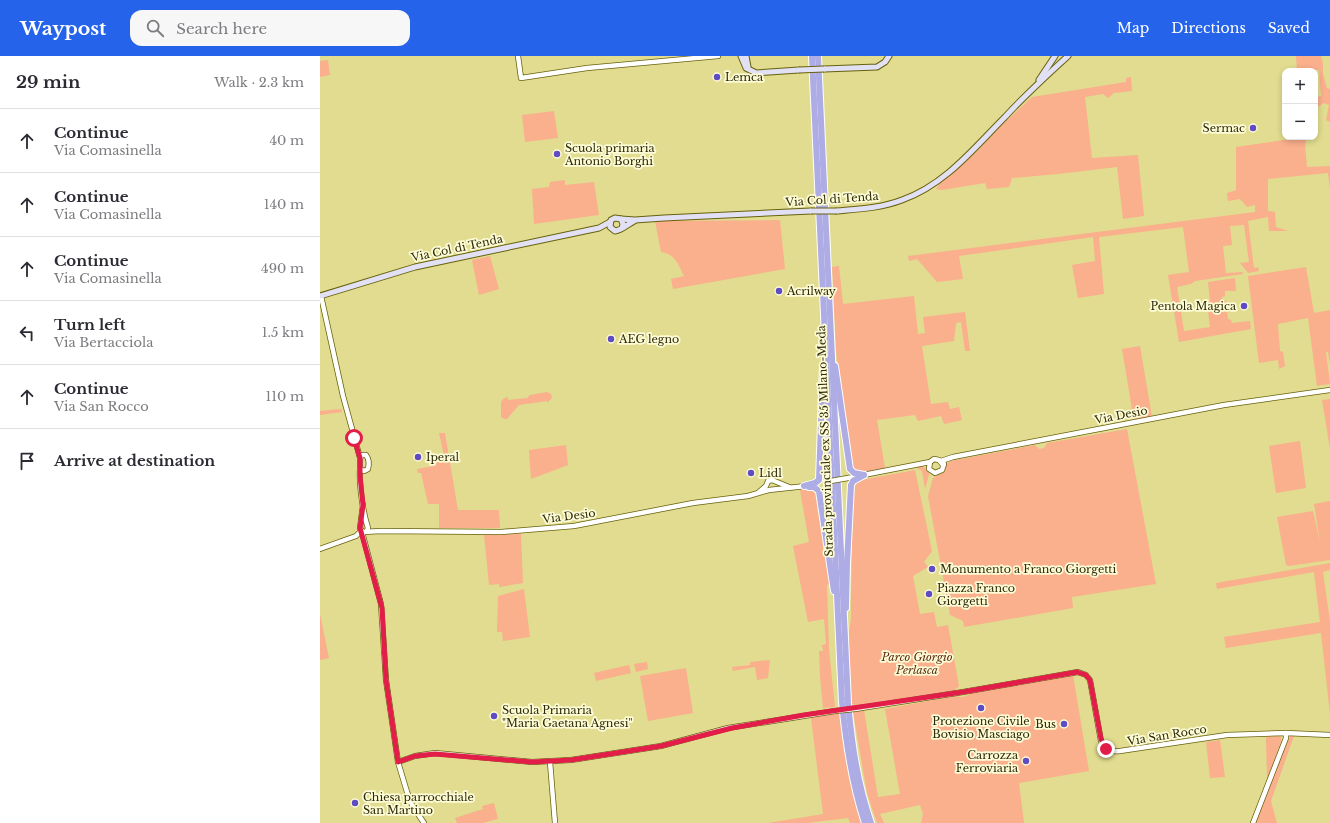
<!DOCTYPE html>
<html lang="en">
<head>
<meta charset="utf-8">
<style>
  body { margin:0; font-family:"Libre Baskerville",serif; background:#f7f7f7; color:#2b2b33 }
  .controls { position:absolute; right:12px; top:12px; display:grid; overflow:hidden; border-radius:8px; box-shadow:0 2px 6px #0003 }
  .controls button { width:36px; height:36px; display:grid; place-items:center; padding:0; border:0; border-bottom:1px solid #e1e1e2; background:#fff; color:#2b2b33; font:20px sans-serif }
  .stop { position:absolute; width:12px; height:12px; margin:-9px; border:3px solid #e11d48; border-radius:50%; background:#fff }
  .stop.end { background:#e11d48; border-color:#fff; box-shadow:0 1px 4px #0008 }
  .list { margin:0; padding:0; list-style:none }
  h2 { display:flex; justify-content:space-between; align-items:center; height:52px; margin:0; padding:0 16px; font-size:17px }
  h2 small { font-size:13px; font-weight:400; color:#7c7c81 }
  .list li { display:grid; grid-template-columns:26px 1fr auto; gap:12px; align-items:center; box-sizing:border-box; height:64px; padding:0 16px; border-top:1px solid #e1e1e2 }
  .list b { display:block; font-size:15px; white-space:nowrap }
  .list p { margin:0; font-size:13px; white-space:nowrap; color:#7c7c81 }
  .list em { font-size:13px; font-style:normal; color:#7c7c81 }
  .icon { flex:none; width:22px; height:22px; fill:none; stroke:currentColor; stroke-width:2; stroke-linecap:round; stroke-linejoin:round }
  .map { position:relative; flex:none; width:1010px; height:767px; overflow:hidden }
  header { display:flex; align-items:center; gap:24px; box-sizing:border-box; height:56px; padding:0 20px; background:#2563eb; color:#fff }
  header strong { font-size:19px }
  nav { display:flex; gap:22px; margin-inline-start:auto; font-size:14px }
  .search { width:280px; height:36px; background:#f7f7f7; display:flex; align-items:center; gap:10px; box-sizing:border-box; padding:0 14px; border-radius:12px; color:#7c7c81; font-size:15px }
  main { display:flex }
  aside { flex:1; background:#fff }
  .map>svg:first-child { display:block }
  .green { fill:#faaf8d }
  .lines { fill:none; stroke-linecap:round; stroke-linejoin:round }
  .tertiary-casing { stroke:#67610c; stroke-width:6 }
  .secondary-casing { stroke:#67610c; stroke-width:7 }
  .trunk-casing { stroke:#fff; stroke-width:8 }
  .tertiary { stroke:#fff; stroke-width:4.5 }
  .secondary { stroke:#e1e0f5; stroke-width:5 }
  .trunk { stroke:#aeace4; stroke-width:6 }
  .tertiary-bridge-casing { stroke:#67610c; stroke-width:6; stroke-linecap:butt }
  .secondary-bridge-casing { stroke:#67610c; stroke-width:7; stroke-linecap:butt }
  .tertiary-bridge { stroke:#fff; stroke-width:4.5 }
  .secondary-bridge { stroke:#e1e0f5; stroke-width:5 }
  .route { stroke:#e11d48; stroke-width:5 }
  .poi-dot { fill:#5f4cc4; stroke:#fefcd6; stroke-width:1.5 }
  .labels { text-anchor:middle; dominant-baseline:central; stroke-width:3.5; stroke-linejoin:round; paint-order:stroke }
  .poi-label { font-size:11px; fill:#2c2908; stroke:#fefcd6; text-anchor:start }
  .street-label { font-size:11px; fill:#2c2908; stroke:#fefcd6 }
  .park-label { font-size:11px; font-style:italic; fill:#592a12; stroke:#fefcd6 }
</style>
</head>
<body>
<header>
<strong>Waypost</strong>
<div class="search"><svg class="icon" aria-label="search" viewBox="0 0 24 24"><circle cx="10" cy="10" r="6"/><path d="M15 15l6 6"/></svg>Search here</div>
<nav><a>Map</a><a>Directions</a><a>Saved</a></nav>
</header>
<main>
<aside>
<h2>29 min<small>Walk · 2.3 km</small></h2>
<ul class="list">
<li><svg class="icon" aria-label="ahead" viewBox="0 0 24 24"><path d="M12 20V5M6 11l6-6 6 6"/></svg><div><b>Continue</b><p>Via Comasinella</p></div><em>40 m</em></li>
<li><svg class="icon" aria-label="ahead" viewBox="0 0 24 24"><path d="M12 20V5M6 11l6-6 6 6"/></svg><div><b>Continue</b><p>Via Comasinella</p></div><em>140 m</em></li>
<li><svg class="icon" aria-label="ahead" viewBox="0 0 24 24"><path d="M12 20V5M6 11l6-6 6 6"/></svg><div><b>Continue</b><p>Via Comasinella</p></div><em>490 m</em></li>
<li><svg class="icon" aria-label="left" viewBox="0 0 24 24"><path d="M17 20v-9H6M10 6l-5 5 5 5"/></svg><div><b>Turn left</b><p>Via Bertacciola</p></div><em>1.5 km</em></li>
<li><svg class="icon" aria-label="ahead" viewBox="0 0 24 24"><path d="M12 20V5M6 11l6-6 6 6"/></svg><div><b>Continue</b><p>Via San Rocco</p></div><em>110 m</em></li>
<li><svg class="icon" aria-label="arrive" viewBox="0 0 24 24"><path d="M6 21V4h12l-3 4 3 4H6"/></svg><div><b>Arrive at destination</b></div></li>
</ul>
</aside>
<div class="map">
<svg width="1010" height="767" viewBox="0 0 1010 767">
  <rect width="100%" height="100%" fill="#e1dc8f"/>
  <g class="green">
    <polygon points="976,0 1001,0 1003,7 1003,18 1007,32 1010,33 1010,66 1006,64 1009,49 1003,47 1000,50 995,51 995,41 1001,40 999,14 977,15"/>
    <polygon points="8,4 10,19 0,21 0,5"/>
    <polygon points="811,21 812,35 794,37 788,42 783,38 765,41 772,102 818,99 824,160 803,163 797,111 738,118 692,122 689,131 667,133 665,127 622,134 616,133 620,127 657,95 683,68 712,41 806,26 806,22"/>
    <polygon points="234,55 238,82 205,86 202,59"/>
    <polygon points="983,81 987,81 985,88 987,111 1010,110 1010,133 1008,117 948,123 948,155 955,156 956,171 968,175 949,175 948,161 928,165 934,212 938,211 939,215 928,217 920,207 929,206 924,169 910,170 912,189 903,190 906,217 922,216 923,218 875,225 871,228 857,231 864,275 890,271 887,246 890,245 888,226 915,222 916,235 905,235 905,240 902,241 903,244 906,244 908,263 911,264 912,267 930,265 931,273 859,286 848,219 869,216 863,171 779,181 784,238 758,242 752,209 775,205 773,181 639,200 643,223 617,226 597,203 589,205 588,200 935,156 935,149 927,151 920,143 908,145 907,137 916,134 916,91"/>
    <polygon points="245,124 245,129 274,126 279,159 214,168 212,133 229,131 230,126"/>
    <path d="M460,164l5,49 -112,20 -2,-10 13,-3c-6,-12 -9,-22 -23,-24l-6,-31z"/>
    <polygon points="170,200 179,233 159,239 152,204"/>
    <path d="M519,210l4,38 71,-8 4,38 7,-1 -2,-16 42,-5 5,39h-5l-4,-29 -5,1 -2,18 -32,5 9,58 17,-2 2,7 9,-2 3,13 -18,4 -3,-8 -23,5 -3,-6 -38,5 8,48c-9,2 -25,8 -32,0l-17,-117 -4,-84z"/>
    <polygon points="986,211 994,257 1010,254 1010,309 1008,296 1006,296 1010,328 997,330 988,262 958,268 960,295 963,296 965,310 959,313 958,304 939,307 928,220"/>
    <polygon points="820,290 832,361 814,365 802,293"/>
    <polygon points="227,336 231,338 232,342 227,347 227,345 199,349 187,363 184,363 181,361 181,346 183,343 188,341 188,344 207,342 210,339"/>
    <polygon points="1010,343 1010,393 1002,344"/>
    <polygon points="21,353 22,356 0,359 0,355"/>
    <polygon points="807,373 836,528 752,541 753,552 644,571 643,565 630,559 608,440 613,422 623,416 627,408 630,405 715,389 719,393 724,392 727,387"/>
    <polygon points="119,377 125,377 138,454 179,454 180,472 119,472 119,448 108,448 101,417 98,417 97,413 113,410 112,407 125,404"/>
    <polygon points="980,385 986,432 956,437 949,390"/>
    <polygon points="246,389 248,409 211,423 209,394"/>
    <polygon points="602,410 608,414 609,419 605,433 602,415 595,411"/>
    <polygon points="595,414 612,495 604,506 608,511 593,520 600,558 614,556 617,571 628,569 639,630 634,635 532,649 528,581 531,563 531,542 533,429 536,425"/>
    <polygon points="487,433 491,434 496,438 510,528 498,531 507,529 509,594 515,651 503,652 500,621 499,595 503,595 502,589 506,588 504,563 488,566 473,490 489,486 480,434"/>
    <polygon points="1010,445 1010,504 969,510 966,509 957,461 993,455 1000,486 994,448"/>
    <polygon points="201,478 203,527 179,531 179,528 169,529 164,479"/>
    <polygon points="1010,507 1010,514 1003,516 1010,565 1010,658 1001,577 906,592 904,581 1000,566 994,516 897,533 896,527"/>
    <polygon points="204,533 210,581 183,585 182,576 177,576 178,540"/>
    <polygon points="0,558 9,602 0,604"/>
    <polygon points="450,604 448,622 437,624 435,611 413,615 412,611 430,609 430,606"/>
    <polygon points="327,606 328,613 316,616 314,608"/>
    <polygon points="309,609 311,617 276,625 274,617"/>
    <polygon points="366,612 373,657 328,665 320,620"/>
    <path d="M753,619l16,96 -70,12 5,40h-103l2,-9 -3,-9 -40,9 4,9h-7l-10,-30 -14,-81 11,-2 14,87 22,-3 -15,-85 70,-13c7,2 11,1 16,-3z"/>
    <path d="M520,657c4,38 9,74 22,110h-12l-2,-5 -41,5h-39l55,-9 -12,-96z"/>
    <polygon points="960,680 961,682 961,686 947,724 946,681"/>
    <polygon points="970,680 974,680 951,745 957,767 935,767"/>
    <polygon points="900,684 905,721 890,722 886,686"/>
    <polygon points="174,747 178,763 163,767 137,767 135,762 163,753 162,750"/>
  </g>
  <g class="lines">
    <g class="tertiary-casing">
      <g id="tertiary">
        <polyline points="198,0 201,22 267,12 398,0"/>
        <polyline points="1,240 23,340 40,402"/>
        <path d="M42,399h4c3,4 3,10 2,14l-4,2 -4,-2v-11z"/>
        <polyline points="621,405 633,401 904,349 1010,334"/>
        <polyline points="610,406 609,413 615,417 622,414 624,408"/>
        <path d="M40,413c-1,16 3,44 8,59l-1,3"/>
        <polyline points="528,422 610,406 614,403 619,404 623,409"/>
        <polyline points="439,436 446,430 448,425 452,424 469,431"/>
        <polyline points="43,449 40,472 43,476 61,475 181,476 254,470 373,447 428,440 449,434 486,430"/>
        <polyline points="42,476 61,548 66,624 78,706 87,736 92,749 104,767"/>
        <polyline points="0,493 36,480 41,475"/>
        <path d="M535,653l108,-17 115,-20 8,3 4,5 11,61c4,10 10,11 19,10l107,-16 59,-2 44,2"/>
        <polyline points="78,706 95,700 115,697 212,706 251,704 341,690 408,672 515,655"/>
        <polyline points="230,706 235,767"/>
        <polyline points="933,767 966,682 966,677"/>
      </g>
    </g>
    <g class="secondary-casing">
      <g id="secondary">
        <polyline points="421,0 426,12 436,17 479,14"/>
        <polyline points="426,0 428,11"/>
        <polyline points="504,13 557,11 565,6 569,0"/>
        <polyline points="719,24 735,0"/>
        <path d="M517,155c22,-2 44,-3 65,-11 43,-15 72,-52 103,-83 20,-22 41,-41 63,-61"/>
        <polyline points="301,163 315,164 344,162 491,155"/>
        <path d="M302,172l1,-4 -2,-5 -6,-1 -4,2 -1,7 5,4c7,-1 13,-7 19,-10"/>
        <polyline points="0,240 95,211 279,172 290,166"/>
      </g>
    </g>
    <g class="trunk-casing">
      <g id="trunk">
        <path d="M492,0l30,646c4,42 10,82 23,121"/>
        <path d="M498,0l30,647c4,42 9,79 23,120"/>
        <polyline points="515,310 530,413 534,417 544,419"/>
        <polyline points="484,430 495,427 499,424 503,310"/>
        <polyline points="489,431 494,431 499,435 514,535"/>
        <polyline points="526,552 527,507 531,429 533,425 544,419"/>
      </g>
    </g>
    <use href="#tertiary" class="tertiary"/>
    <use href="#secondary" class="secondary"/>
    <use href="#trunk" class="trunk"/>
    <g class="tertiary-bridge-casing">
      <g id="tertiary-bridge">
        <polyline points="505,426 528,422"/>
        <polyline points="515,655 535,653"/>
      </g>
    </g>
    <g class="secondary-bridge-casing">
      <g id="secondary-bridge">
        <polyline points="479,14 504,13"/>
        <polyline points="491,155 517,155"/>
      </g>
    </g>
    <use href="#tertiary-bridge" class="tertiary-bridge"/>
    <use href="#secondary-bridge" class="secondary-bridge"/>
  </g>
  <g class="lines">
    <polyline class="route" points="34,382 40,402 40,420 43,449 40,472 62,552 66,624 78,706 95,700 115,698 212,706 251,704 341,690 412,672 484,659 643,636 757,616 766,619 770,624 781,683 786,693"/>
  </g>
  <g class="poi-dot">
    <circle cx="397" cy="21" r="4"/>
    <circle cx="933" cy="72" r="4"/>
    <circle cx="237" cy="98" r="4"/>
    <circle cx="459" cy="235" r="4"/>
    <circle cx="924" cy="250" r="4"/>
    <circle cx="291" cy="283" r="4"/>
    <circle cx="98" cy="401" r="4"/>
    <circle cx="431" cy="417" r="4"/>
    <circle cx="612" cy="513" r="4"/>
    <circle cx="609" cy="538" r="4"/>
    <circle cx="661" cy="652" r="4"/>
    <circle cx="174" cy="660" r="4"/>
    <circle cx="744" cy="668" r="4"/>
    <circle cx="706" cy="705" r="4"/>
    <circle cx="35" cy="747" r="4"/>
  </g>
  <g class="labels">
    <g class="poi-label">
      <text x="405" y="21">Lemca</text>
      <text x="925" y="72" text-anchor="end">Sermac</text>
      <text x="245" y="92">Scuola primaria<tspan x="245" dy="13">Antonio Borghi</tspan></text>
      <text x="467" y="235">Acrilway</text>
      <text x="916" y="250" text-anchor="end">Pentola Magica</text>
      <text x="299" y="283">AEG legno</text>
      <text x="106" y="401">Iperal</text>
      <text x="439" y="417">Lidl</text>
      <text x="620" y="513">Monumento a Franco Giorgetti</text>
      <text x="617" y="532">Piazza Franco<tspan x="617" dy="13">Giorgetti</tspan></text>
      <text x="182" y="654">Scuola Primaria<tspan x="182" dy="13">"Maria Gaetana Agnesi"</tspan></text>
      <text x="661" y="665" text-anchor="middle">Protezione Civile<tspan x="661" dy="13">Bovisio Masciago</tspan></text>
      <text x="736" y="668" text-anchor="end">Bus</text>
      <text x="698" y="699" text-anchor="end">Carrozza<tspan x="698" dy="13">Ferroviaria</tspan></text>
      <text x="43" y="741">Chiesa parrocchiale<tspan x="43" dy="13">San Martino</tspan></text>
    </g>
    <g class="street-label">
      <text transform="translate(512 143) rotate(-4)">Via Col di Tenda</text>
      <text transform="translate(137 192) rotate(-12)">Via Col di Tenda</text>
      <text transform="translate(801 359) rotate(-11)">Via Desio</text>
      <text transform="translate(505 385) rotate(-92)">Strada provinciale ex SS 35 Milano-Meda</text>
      <text transform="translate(249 460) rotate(-7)">Via Desio</text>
      <text transform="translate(847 679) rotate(-9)">Via San Rocco</text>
    </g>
    <g class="park-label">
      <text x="597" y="601">Parco Giorgio<tspan x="597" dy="13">Perlasca</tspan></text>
    </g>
  </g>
</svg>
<div class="controls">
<button>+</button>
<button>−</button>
</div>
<div class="stop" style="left:34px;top:382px"></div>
<div class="stop end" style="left:786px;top:693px"></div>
</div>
</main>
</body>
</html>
